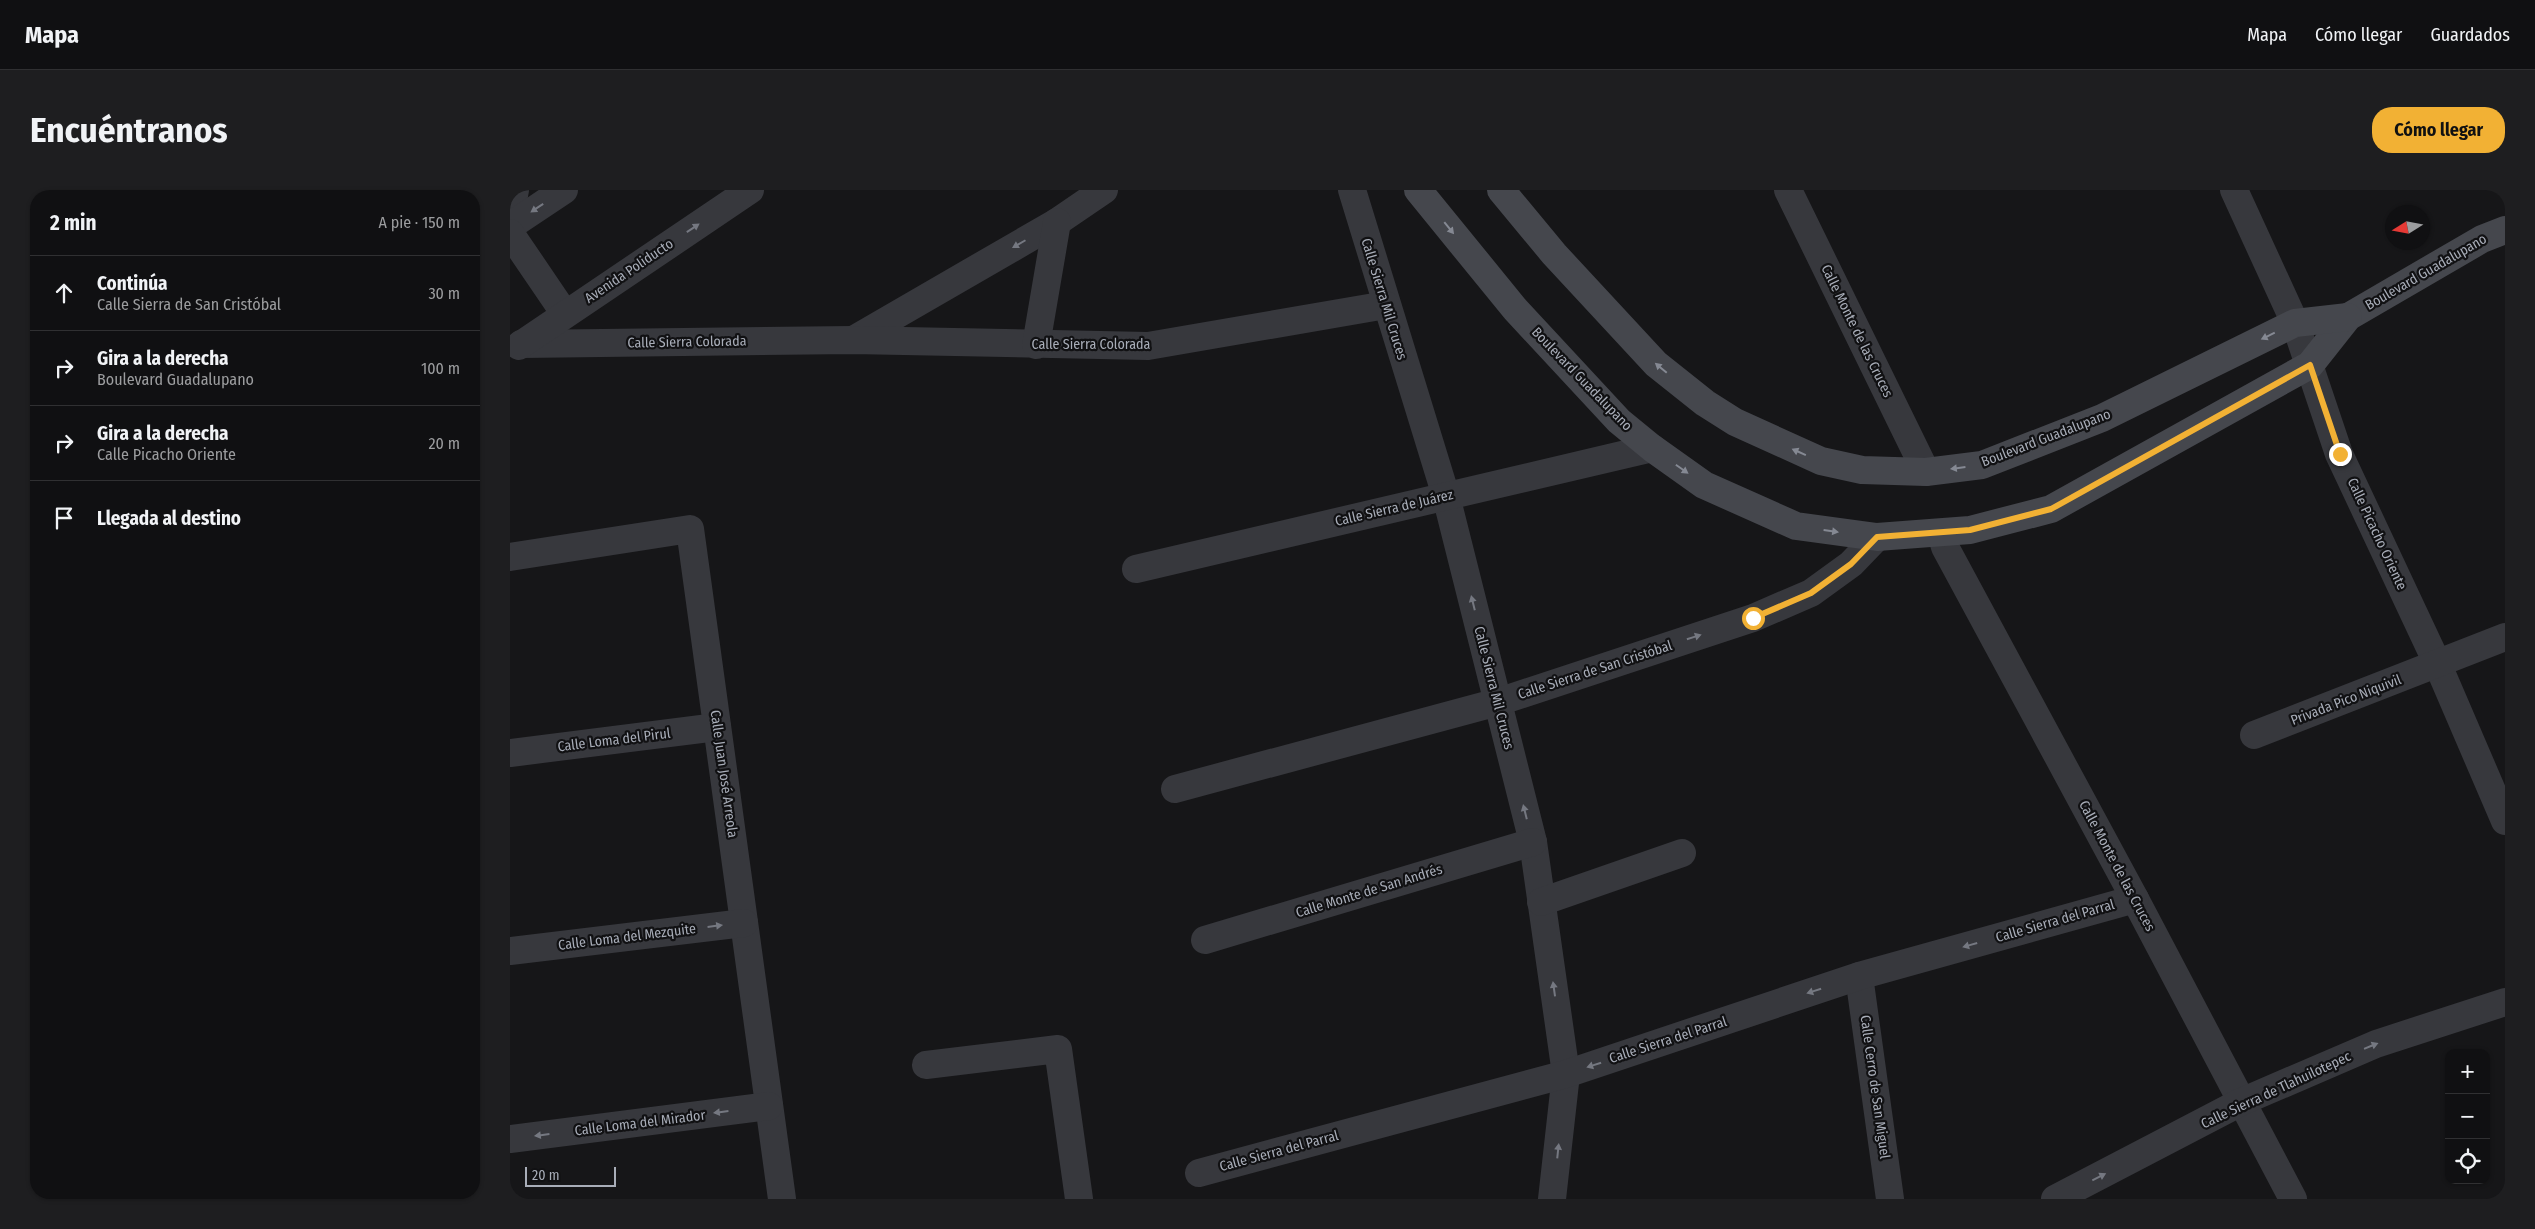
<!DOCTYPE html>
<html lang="es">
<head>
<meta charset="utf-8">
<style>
  body { margin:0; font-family:"Fira Sans Condensed",sans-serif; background:#1e1e20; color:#f1f3f6 }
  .controls { position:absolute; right:15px; bottom:15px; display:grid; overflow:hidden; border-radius:10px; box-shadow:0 1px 4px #0004 }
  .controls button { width:45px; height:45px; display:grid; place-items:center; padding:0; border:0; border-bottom:1px solid #303032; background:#101012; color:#f1f3f6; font:25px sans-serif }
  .compass { position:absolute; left:1875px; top:15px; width:45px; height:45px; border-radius:50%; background:#101012; box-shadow:0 1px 4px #0004; rotate:259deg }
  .scale { position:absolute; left:15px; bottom:12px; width:91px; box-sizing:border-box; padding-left:5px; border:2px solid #a8adb8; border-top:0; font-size:14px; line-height:18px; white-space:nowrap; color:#a8adb8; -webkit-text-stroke:4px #111113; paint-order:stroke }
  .stop { position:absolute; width:15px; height:15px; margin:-11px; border:4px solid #f2b134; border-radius:50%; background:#fff }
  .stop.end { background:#f2b134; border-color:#fff; box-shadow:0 1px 5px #0008 }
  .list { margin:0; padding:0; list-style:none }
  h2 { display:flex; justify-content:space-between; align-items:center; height:65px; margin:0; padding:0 20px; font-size:21px }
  h2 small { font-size:16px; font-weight:400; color:#9c9d9f }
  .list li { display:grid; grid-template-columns:32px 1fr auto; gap:15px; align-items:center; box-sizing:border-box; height:75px; padding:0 20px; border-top:1px solid #303032 }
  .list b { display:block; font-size:19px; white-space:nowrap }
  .list p { margin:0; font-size:16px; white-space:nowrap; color:#9c9d9f }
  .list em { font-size:16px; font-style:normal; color:#9c9d9f }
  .icon { flex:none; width:28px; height:28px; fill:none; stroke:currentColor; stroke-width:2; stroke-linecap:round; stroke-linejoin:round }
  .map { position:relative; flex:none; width:1995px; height:1009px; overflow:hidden; border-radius:20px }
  header { display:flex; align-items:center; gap:30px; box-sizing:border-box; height:70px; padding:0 25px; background:#101012; border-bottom:1px solid #303032 }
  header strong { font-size:24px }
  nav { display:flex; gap:28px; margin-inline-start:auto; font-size:18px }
  .intro { display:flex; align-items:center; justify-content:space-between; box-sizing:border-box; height:120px; padding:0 30px }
  h1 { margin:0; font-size:35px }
  .button { padding:12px 22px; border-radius:20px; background:#f2b134; color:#111; font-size:18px; font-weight:700 }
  main { display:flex; gap:30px; padding:0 30px }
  aside { flex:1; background:#101012; border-radius:20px; box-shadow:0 1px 4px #0004 }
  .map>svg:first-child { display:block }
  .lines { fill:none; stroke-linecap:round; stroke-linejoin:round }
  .minor { stroke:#37383d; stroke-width:28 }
  .secondary { stroke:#45474d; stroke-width:28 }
  .oneway { fill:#757881 }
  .oneway2 { fill:#858993 }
  .route { stroke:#f2b134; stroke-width:6 }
  .labels { text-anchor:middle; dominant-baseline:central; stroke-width:4.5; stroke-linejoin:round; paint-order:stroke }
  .street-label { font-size:14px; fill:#a8adb8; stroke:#111113 }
</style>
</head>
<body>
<header>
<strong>Mapa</strong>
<nav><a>Mapa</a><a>Cómo llegar</a><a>Guardados</a></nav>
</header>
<div class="intro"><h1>Encuéntranos</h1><a class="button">Cómo llegar</a></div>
<main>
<aside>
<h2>2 min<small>A pie · 150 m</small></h2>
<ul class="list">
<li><svg class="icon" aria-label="ahead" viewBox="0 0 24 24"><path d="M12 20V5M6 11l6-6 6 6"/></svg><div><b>Continúa</b><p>Calle Sierra de San Cristóbal</p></div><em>30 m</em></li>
<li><svg class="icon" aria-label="right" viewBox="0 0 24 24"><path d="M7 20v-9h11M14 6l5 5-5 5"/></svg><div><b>Gira a la derecha</b><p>Boulevard Guadalupano</p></div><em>100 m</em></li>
<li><svg class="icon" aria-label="right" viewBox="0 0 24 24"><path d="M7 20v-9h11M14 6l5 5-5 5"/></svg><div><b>Gira a la derecha</b><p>Calle Picacho Oriente</p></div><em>20 m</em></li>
<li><svg class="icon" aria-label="arrive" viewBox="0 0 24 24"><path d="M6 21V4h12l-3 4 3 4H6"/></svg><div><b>Llegada al destino</b></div></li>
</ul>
</aside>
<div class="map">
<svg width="1995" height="1009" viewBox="0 0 1995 1009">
  <rect width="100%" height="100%" fill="#161618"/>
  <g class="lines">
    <g class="minor">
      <polyline points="842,0 936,306 1023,652 1056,884 1042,1009"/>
      <polyline points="1278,0 1416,282"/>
      <polyline points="1724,0 1785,133 1829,264 1928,475 1995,631"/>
      <polyline points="0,25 5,0"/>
      <polyline points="0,36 54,0"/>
      <polyline points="0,43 55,124"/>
      <polyline points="343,150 547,32 594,0"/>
      <polyline points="11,154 343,150 638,156 876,115"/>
      <polyline points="526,155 547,32"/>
      <polyline points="9,156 240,0"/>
      <polyline points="1431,344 1435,357 1625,709 1783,1009"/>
      <polyline points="0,367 180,339 272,1009"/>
      <polyline points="626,379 1142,258"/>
      <polyline points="1744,545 1995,447"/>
      <polyline points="0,563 207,537"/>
      <polyline points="665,599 988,512 1243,428 1301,403 1341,374 1367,347"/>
      <polyline points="1031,712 1172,663"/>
      <polyline points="695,750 1023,652"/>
      <polyline points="0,761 234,733"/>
      <polyline points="1349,786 1380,1009"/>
      <polyline points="416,875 548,859 569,1009"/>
      <polyline points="0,949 259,916"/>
      <polyline points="689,983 1056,884 1349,786 1625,709"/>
      <polyline points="1545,1009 1731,912 1866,854 1995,812"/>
    </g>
    <g class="secondary">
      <polyline points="908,0 1005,119 1109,231 1142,258 1194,295 1286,336 1367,347 1460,340 1541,319 1800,175 1838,127 1972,49 1995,40"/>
      <polyline points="991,0 1044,64 1146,174 1195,213 1225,232 1311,271 1352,280 1416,282 1472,275 1592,228 1785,133 1838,127"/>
    </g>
  </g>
  <defs><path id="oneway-solid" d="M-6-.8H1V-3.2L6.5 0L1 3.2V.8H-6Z" transform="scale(1.25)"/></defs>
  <g class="oneway">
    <use href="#oneway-solid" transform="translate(27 18) rotate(146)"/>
    <use href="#oneway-solid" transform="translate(183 38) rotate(-34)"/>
    <use href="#oneway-solid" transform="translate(509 54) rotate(150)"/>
    <use href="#oneway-solid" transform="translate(963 413) rotate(-104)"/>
    <use href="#oneway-solid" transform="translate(1184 447) rotate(-18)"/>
    <use href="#oneway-solid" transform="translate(1015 622) rotate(-104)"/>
    <use href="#oneway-solid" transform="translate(205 736) rotate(-7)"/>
    <use href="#oneway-solid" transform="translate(1460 755) rotate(164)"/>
    <use href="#oneway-solid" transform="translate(1044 799) rotate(-98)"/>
    <use href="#oneway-solid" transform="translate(1304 801) rotate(162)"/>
    <use href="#oneway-solid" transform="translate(1861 856) rotate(-22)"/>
    <use href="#oneway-solid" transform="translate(1084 875) rotate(162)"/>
    <use href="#oneway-solid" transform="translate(211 922) rotate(173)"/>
    <use href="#oneway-solid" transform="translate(32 945) rotate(173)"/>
    <use href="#oneway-solid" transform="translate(1048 961) rotate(-84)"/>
    <use href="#oneway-solid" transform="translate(1589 987) rotate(-27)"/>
  </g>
  <g class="oneway2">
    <use href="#oneway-solid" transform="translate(939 38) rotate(51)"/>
    <use href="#oneway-solid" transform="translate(1758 146) rotate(154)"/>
    <use href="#oneway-solid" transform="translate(1151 178) rotate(-140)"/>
    <use href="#oneway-solid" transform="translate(1289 262) rotate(-156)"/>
    <use href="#oneway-solid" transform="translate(1448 278) rotate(173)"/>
    <use href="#oneway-solid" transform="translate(1172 279) rotate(35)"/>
    <use href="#oneway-solid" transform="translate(1321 341) rotate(8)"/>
  </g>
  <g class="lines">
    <polyline class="route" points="1243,428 1301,403 1341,374 1367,347 1460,340 1541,319 1800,175 1830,264"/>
  </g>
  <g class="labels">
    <g class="street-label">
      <text transform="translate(119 81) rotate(-34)">Avenida Poliducto</text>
      <text transform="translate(1916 82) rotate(-30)">Boulevard Guadalupano</text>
      <text transform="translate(874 109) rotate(73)">Calle Sierra Mil Cruces</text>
      <text transform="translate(1347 141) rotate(64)">Calle Monte de las Cruces</text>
      <text transform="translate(177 152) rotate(-1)">Calle Sierra Colorada</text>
      <text x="581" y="154">Calle Sierra Colorada</text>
      <text transform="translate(1072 189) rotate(46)">Boulevard Guadalupano</text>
      <text transform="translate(1536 248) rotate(-21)">Boulevard Guadalupano</text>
      <text transform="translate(884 318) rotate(-13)">Calle Sierra de Juárez</text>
      <text transform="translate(1867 344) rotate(65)">Calle Picacho Oriente</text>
      <text transform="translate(1085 480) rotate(-18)">Calle Sierra de San Cristóbal</text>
      <text transform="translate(984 498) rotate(76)">Calle Sierra Mil Cruces</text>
      <text transform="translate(1836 510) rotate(-21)">Privada Pico Niquivil</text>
      <text transform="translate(104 550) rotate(-7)">Calle Loma del Pirul</text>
      <text transform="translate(214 584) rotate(82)">Calle Juan José Arreola</text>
      <text transform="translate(1607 676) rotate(62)">Calle Monte de las Cruces</text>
      <text transform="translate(859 701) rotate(-17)">Calle Monte de San Andrés</text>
      <text transform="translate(1545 731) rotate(-16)">Calle Sierra del Parral</text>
      <text transform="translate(117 747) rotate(-7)">Calle Loma del Mezquite</text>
      <text transform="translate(1158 850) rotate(-18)">Calle Sierra del Parral</text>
      <text transform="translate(1365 897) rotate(82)">Calle Cerro de San Miguel</text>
      <text transform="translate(1766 900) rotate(-25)">Calle Sierra de Tlahuilotepec</text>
      <text transform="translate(130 933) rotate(-7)">Calle Loma del Mirador</text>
      <text transform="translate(769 961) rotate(-15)">Calle Sierra del Parral</text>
    </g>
  </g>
</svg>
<div class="controls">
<button>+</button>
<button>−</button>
<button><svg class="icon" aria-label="locate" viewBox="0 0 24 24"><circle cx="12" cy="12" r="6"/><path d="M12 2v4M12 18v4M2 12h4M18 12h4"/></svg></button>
</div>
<svg class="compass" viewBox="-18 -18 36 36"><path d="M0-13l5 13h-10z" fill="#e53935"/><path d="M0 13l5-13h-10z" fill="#9c9d9f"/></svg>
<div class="scale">20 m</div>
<div class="stop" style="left:1243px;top:428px"></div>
<div class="stop end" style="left:1830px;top:264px"></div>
</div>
</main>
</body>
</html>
